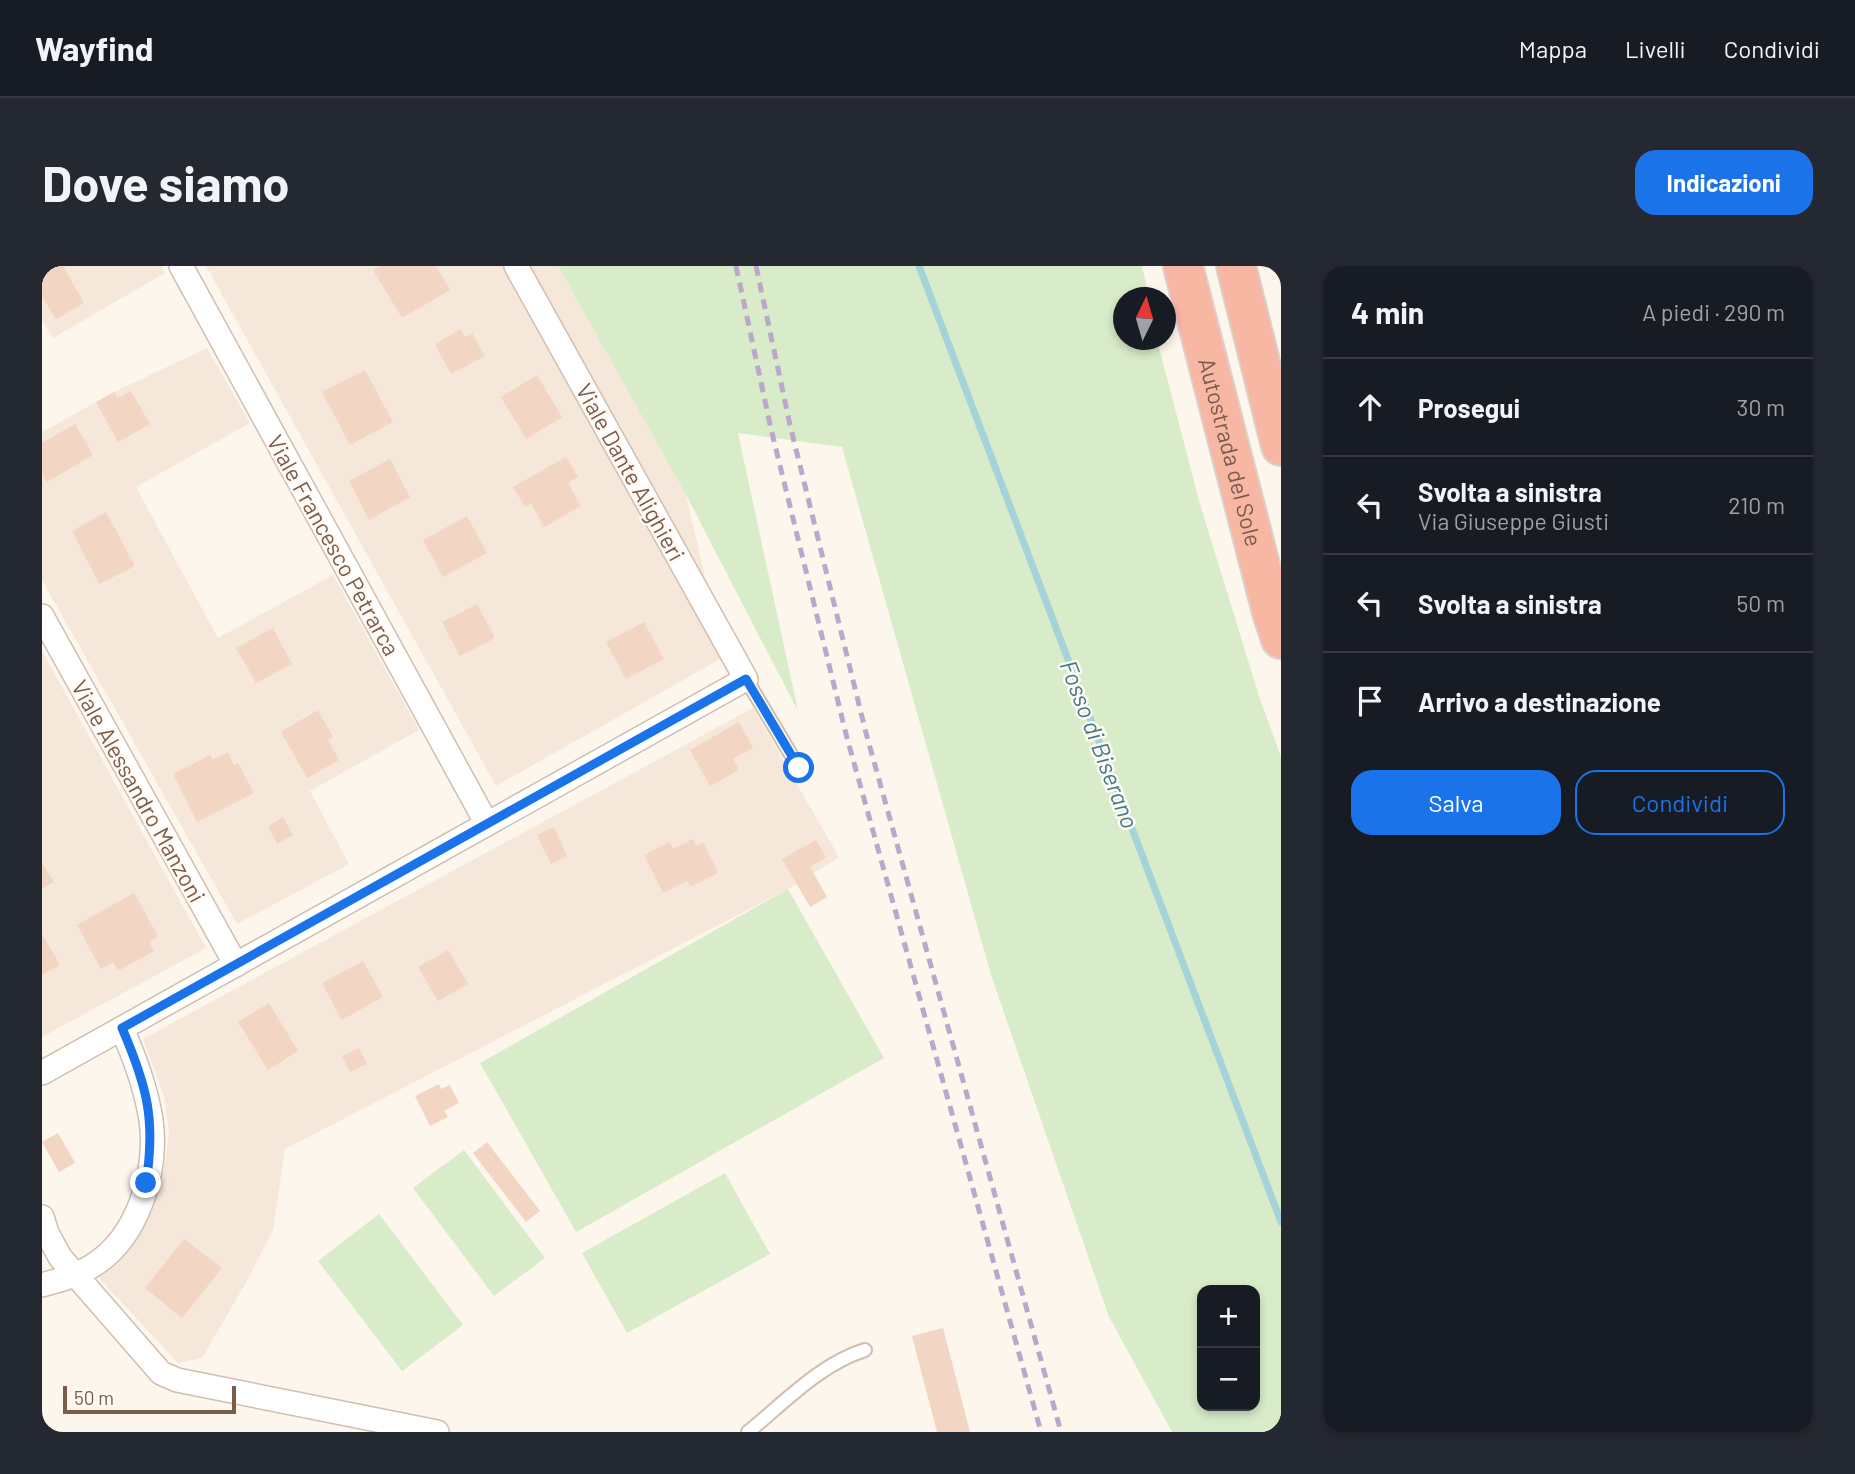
<!DOCTYPE html>
<html lang="it">
<head>
<meta charset="utf-8">
<style>
  body { margin:0; font-family:Barlow,sans-serif; background:#242831; color:#f1f3f6 }
  .controls { position:absolute; right:21px; bottom:21px; display:grid; overflow:hidden; border-radius:14px; box-shadow:0 4px 10px #0003 }
  .controls button { width:63px; height:63px; display:grid; place-items:center; padding:0; border:0; border-bottom:2px solid #363941; background:#171b24; color:#f1f3f6; font:35px sans-serif }
  .compass { position:absolute; left:1071px; top:21px; width:63px; height:63px; border-radius:50%; background:#171b24; box-shadow:0 4px 10px #0003; rotate:5deg }
  .scale { position:absolute; left:21px; bottom:18px; width:173px; box-sizing:border-box; padding-left:7px; border:4px solid #7a5c4d; border-top:0; font-size:19px; line-height:24px; white-space:nowrap; color:#7a5c4d; -webkit-text-stroke:5px #fffaf3; paint-order:stroke }
  .stop { position:absolute; width:21px; height:21px; margin:-16px; border:5px solid #1a73e8; border-radius:50%; background:#fff }
  .stop.end { background:#1a73e8; border-color:#fff; box-shadow:0 2px 7px #0008 }
  .list { margin:0; padding:0; list-style:none }
  h2 { display:flex; justify-content:space-between; align-items:center; height:91px; margin:0; padding:0 28px; font-size:30px }
  h2 small { font-size:23px; font-weight:400; color:#9ea1a6 }
  .list li { display:grid; grid-template-columns:46px 1fr auto; gap:21px; align-items:center; box-sizing:border-box; height:98px; padding:0 28px; border-top:2px solid #363941 }
  .list b { display:block; font-size:26px; white-space:nowrap }
  .list p { margin:0; font-size:23px; white-space:nowrap; color:#9ea1a6 }
  .list em { font-size:23px; font-style:normal; color:#9ea1a6 }
  .actions { display:flex; gap:14px; padding:21px 28px }
  .actions a { flex:1; padding:16px 0; border:2px solid #1a73e8; border-radius:21px; text-align:center; font-size:24px; color:#1a73e8 }
  .actions .main { background:#1a73e8; color:#fff }
  .icon { flex:none; width:38px; height:38px; fill:none; stroke:currentColor; stroke-width:2; stroke-linecap:round; stroke-linejoin:round }
  .map { position:relative; flex:none; width:1239px; height:1166px; overflow:hidden; border-radius:21px }
  header { display:flex; align-items:center; gap:42px; box-sizing:border-box; height:98px; padding:0 35px; background:#171b24; border-bottom:2px solid #363941 }
  header strong { font-size:33px }
  nav { display:flex; gap:38px; margin-inline-start:auto; font-size:24px }
  .intro { display:flex; align-items:center; justify-content:space-between; box-sizing:border-box; height:168px; padding:0 42px }
  h1 { margin:0; font-size:49px }
  .button { padding:18px 32px; border-radius:21px; background:#1a73e8; color:#fff; font-size:24px; font-weight:700 }
  main { display:flex; gap:42px; padding:0 42px }
  aside { flex:1; background:#171b24; border-radius:21px; box-shadow:0 4px 10px #0003 }
  .map>svg:first-child { display:block }
  .residential { fill:#f5e8da }
  .green { fill:#d8ecc9; fill-rule:evenodd }
  .lines { fill:none; stroke-linecap:round; stroke-linejoin:round }
  .stream { stroke:#a5d3da; stroke-width:7 }
  .building { fill:#f3d5c3 }
  .lane-casing { stroke:#d1beb0; stroke-width:16 }
  .street-casing { stroke:#d1beb0; stroke-width:26 }
  .highway-casing { stroke:#dad1cd; stroke-width:42 }
  .lane { stroke:#fff; stroke-width:12 }
  .street { stroke:#fff; stroke-width:23 }
  .highway { stroke:#f7b7a3; stroke-width:38 }
  .rail { stroke:#b9a8c9; stroke-width:5; stroke-dasharray:10 7; stroke-linecap:butt }
  .route { stroke:#1a73e8; stroke-width:9 }
  .labels { text-anchor:middle; dominant-baseline:central; stroke-width:5; stroke-linejoin:round; paint-order:stroke }
  .street-label { font-size:23px; fill:#7a5c4d; stroke:#fffaf3 }
  .water-label { font-size:24px; font-style:italic; fill:#437c86; stroke:#fffaf3 }
</style>
</head>
<body>
<header>
<strong>Wayfind</strong>
<nav><a>Mappa</a><a>Livelli</a><a>Condividi</a></nav>
</header>
<div class="intro"><h1>Dove siamo</h1><a class="button">Indicazioni</a></div>
<main>
<div class="map">
<svg width="1239" height="1166" viewBox="0 0 1239 1166">
  <rect width="100%" height="100%" fill="#fdf6ec"/>
  <g class="residential">
    <polygon points="0,0 119,0 123,7 11,72 0,54"/>
    <polygon points="164,0 516,0 644,229 682,391 454,520"/>
    <polygon points="165,82 208,157 94,221 176,372 291,309 377,464 268,525 307,598 195,658 0,314 0,166 72,126"/>
    <polygon points="0,385 164,682 0,771"/>
    <polygon points="711,442 797,591 746,623 243,883 231,964 205,1015 160,1092 136,1097 57,1012 79,993 94,972 116,925 123,897 127,866 122,830 101,773"/>
  </g>
  <g class="green">
    <path d="M516,0h584l7,31 -25,1v42h33l43,164 59,192 22,61v675h-109l-63,-115 -118,-342 -149,-528 -104,-14 60,278 -112,-216zM1213,1024v116h-53v-116z"/>
    <polygon points="746,623 842,792 534,966 438,797"/>
    <polygon points="422,884 503,992 452,1030 371,922"/>
    <polygon points="683,907 728,988 585,1067 540,987"/>
    <polygon points="337,948 421,1059 360,1105 276,995"/>
  </g>
  <g class="lines">
    <polyline class="stream" points="877,0 1239,956"/>
  </g>
  <g class="building">
    <polygon points="16,0 21,0 42,37 14,53 0,30 0,9"/>
    <polygon points="338,0 394,0 408,24 360,52 331,4"/>
    <polygon points="419,63 423,71 430,67 443,90 409,108 393,78"/>
    <polygon points="323,104 351,156 308,179 280,126"/>
    <polygon points="495,109 520,151 484,173 459,131"/>
    <polygon points="89,125 108,158 76,176 54,136 72,126 76,132"/>
    <polygon points="33,158 51,189 5,216 0,208 0,177"/>
    <polygon points="524,191 536,211 526,217 539,240 502,261 489,237 483,241 471,221"/>
    <polygon points="348,193 368,231 327,254 307,215"/>
    <polygon points="64,246 93,300 57,318 30,265"/>
    <polygon points="425,250 445,287 401,311 381,274"/>
    <polygon points="435,338 453,372 418,390 400,356"/>
    <polygon points="602,356 622,393 584,413 564,376"/>
    <polygon points="231,362 250,398 214,417 194,382"/>
    <polygon points="276,444 291,471 286,474 297,494 265,512 239,466"/>
    <polygon points="697,456 711,482 691,493 697,504 668,520 648,484"/>
    <polygon points="186,486 192,499 196,497 212,527 155,556 131,508 168,489 171,494"/>
    <polygon points="241,551 251,569 235,578 226,560"/>
    <polygon points="512,561 525,590 509,598 495,569"/>
    <polygon points="651,573 654,580 661,576 676,607 648,621 645,615 621,627 602,589 628,576 631,583"/>
    <polygon points="774,574 784,591 768,601 785,631 768,641 740,593"/>
    <polygon points="0,597 12,616 0,623"/>
    <polygon points="92,627 116,670 107,676 112,685 76,705 71,696 59,703 35,659"/>
    <polygon points="0,668 18,699 0,709"/>
    <polygon points="406,684 426,718 396,735 376,701"/>
    <polygon points="321,695 341,731 300,754 280,717"/>
    <polygon points="227,737 256,785 226,804 196,756"/>
    <polygon points="317,782 325,798 308,806 300,790"/>
    <polygon points="397,818 399,823 408,819 417,837 402,845 406,851 388,860 373,830"/>
    <polygon points="16,867 33,897 17,906 0,876"/>
    <polygon points="445,876 498,945 484,956 431,887"/>
    <polygon points="142,973 180,1002 140,1052 103,1022"/>
    <polygon points="901,1062 928,1166 895,1166 870,1070"/>
  </g>
  <g class="lines">
    <g class="lane-casing">
      <g id="lane">
        <polyline points="704,413 757,502"/>
        <path d="M706,1166c36,-29 72,-68 117,-82"/>
      </g>
    </g>
    <g class="street-casing">
      <g id="street">
        <polyline points="139,0 445,558"/>
        <polyline points="0,350 194,699"/>
        <polyline points="0,807 704,413 474,0"/>
        <polyline points="0,951 5,967 18,991 119,1107 135,1114 395,1166"/>
        <path d="M0,1019c17,-5 35,-9 50,-19 46,-28 66,-94 59,-146 -5,-32 -16,-62 -29,-91"/>
      </g>
    </g>
    <g class="highway-casing">
      <g id="highway">
        <path id="s1" d="M1141,0l89,346 9,27"/>
        <polyline points="1194,0 1239,180"/>
      </g>
    </g>
    <use href="#lane" class="lane"/>
    <use href="#street" class="street"/>
    <use href="#highway" class="highway"/>
    <g class="rail">
      <polyline points="694,0 729,163 805,472 999,1166"/>
      <polyline points="714,0 748,159 824,467 1019,1166"/>
    </g>
  </g>
  <g class="lines">
    <path class="route" d="M104,917c10,-63 1,-97 -24,-155l624,-349 53,89"/>
  </g>
  <g class="labels">
    <g class="street-label">
      <text stroke="none"><textPath href="#s1" startOffset="192">Autostrada del Sole</textPath></text>
      <text transform="translate(589 206) rotate(61)">Viale Dante Alighieri</text>
      <text transform="translate(292 279) rotate(61)">Viale Francesco Petrarca</text>
      <text transform="translate(97 525) rotate(61)">Viale Alessandro Manzoni</text>
    </g>
    <g class="water-label">
      <text transform="translate(1058 478) rotate(69)">Fosso di Biserano</text>
    </g>
  </g>
</svg>
<div class="controls">
<button>+</button>
<button>−</button>
</div>
<svg class="compass" viewBox="-18 -18 36 36"><path d="M0-13l5 13h-10z" fill="#e53935"/><path d="M0 13l5-13h-10z" fill="#9ea1a6"/></svg>
<div class="scale">50 m</div>
<div class="stop" style="left:757px;top:502px"></div>
<div class="stop end" style="left:104px;top:917px"></div>
</div>
<aside>
<h2>4 min<small>A piedi · 290 m</small></h2>
<ul class="list">
<li><svg class="icon" aria-label="ahead" viewBox="0 0 24 24"><path d="M12 20V5M6 11l6-6 6 6"/></svg><div><b>Prosegui</b></div><em>30 m</em></li>
<li><svg class="icon" aria-label="left" viewBox="0 0 24 24"><path d="M17 20v-9H6M10 6l-5 5 5 5"/></svg><div><b>Svolta a sinistra</b><p>Via Giuseppe Giusti</p></div><em>210 m</em></li>
<li><svg class="icon" aria-label="left" viewBox="0 0 24 24"><path d="M17 20v-9H6M10 6l-5 5 5 5"/></svg><div><b>Svolta a sinistra</b></div><em>50 m</em></li>
<li><svg class="icon" aria-label="arrive" viewBox="0 0 24 24"><path d="M6 21V4h12l-3 4 3 4H6"/></svg><div><b>Arrivo a destinazione</b></div></li>
</ul>
<div class="actions"><a class="main">Salva</a><a>Condividi</a></div>
</aside>
</main>
</body>
</html>
